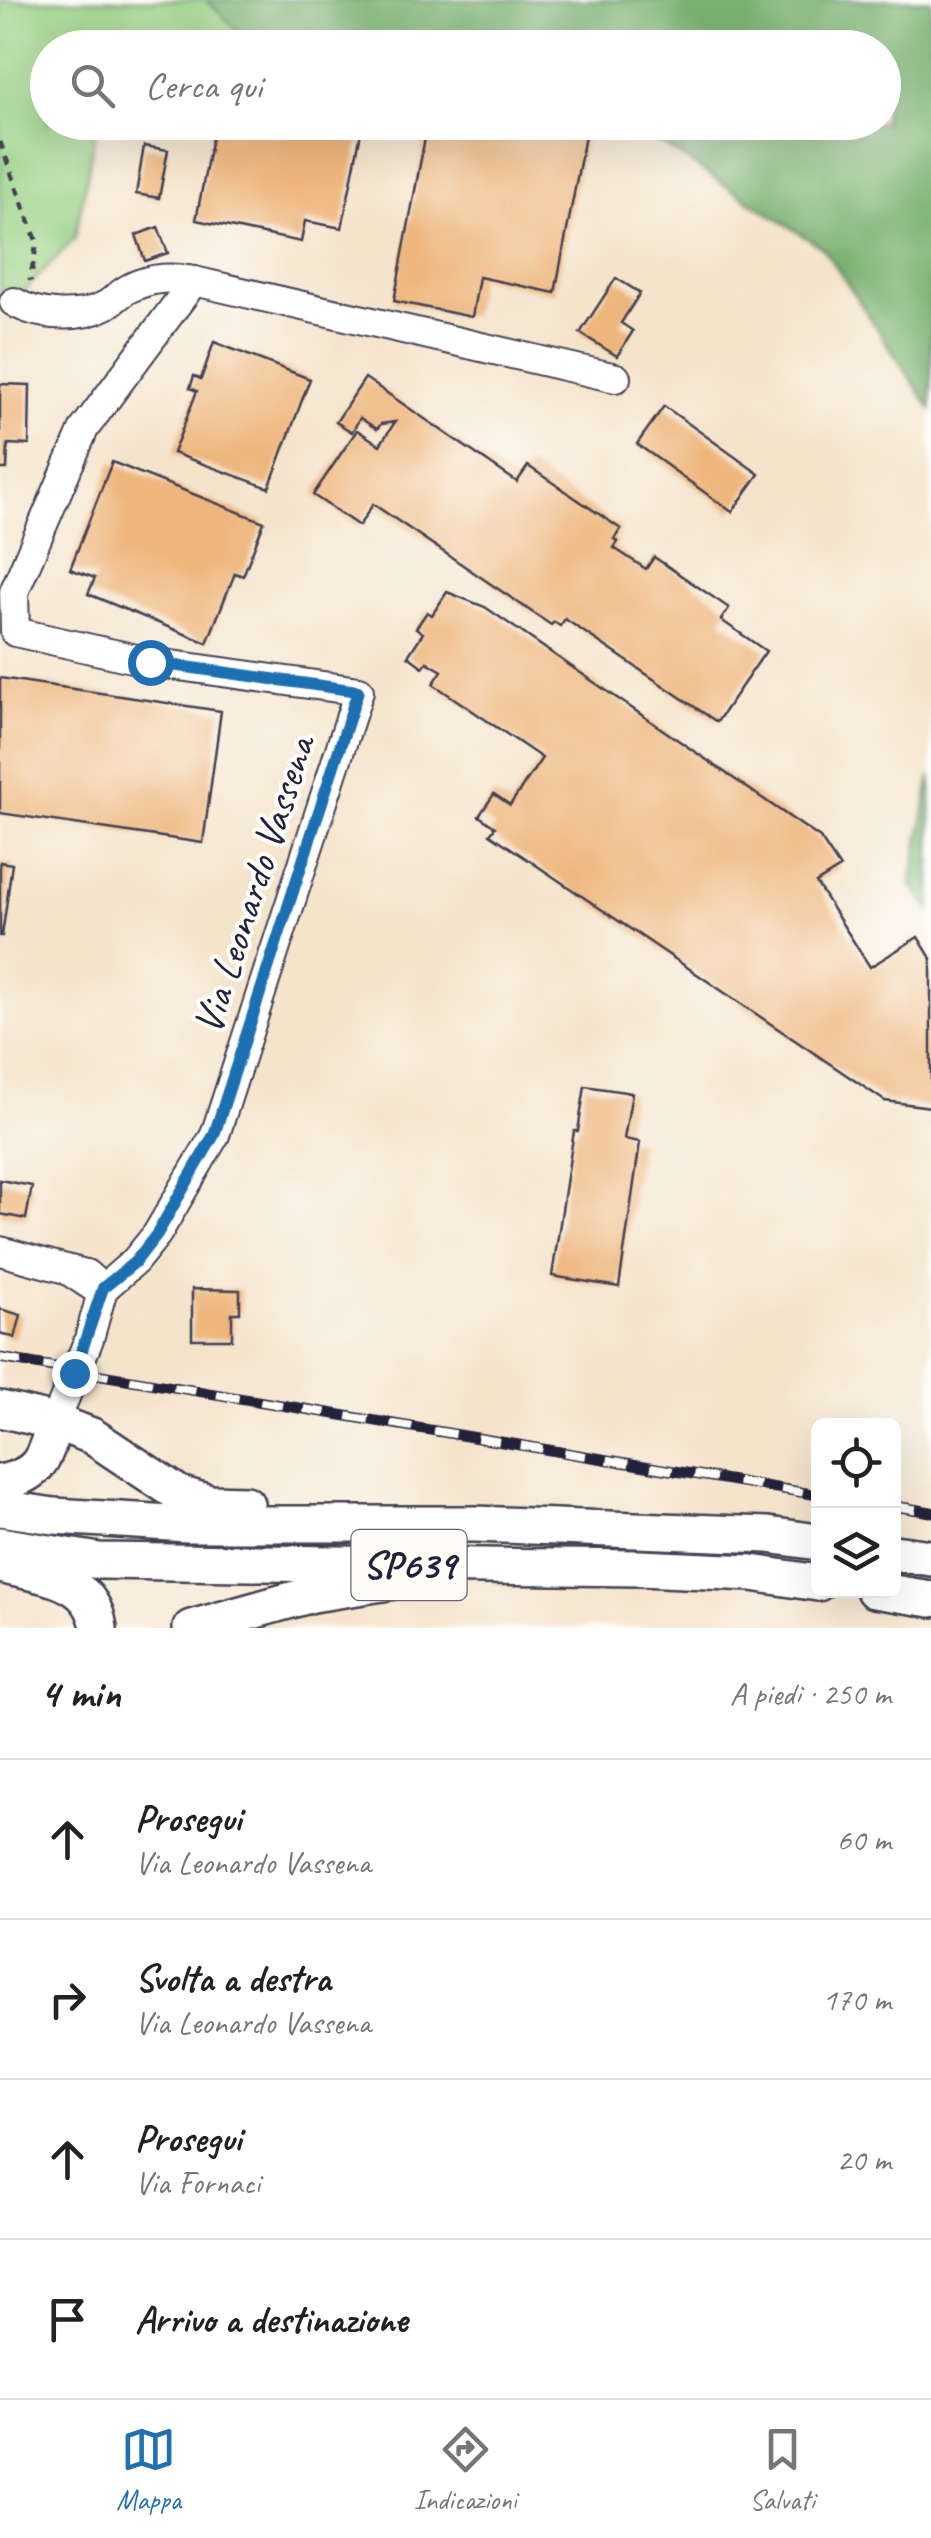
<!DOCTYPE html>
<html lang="it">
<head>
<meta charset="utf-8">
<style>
  body { margin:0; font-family:Caveat,sans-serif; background:#f6f6f6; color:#222 }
  .controls { position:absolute; right:30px; bottom:30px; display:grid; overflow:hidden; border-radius:15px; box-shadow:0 10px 40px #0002 }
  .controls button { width:90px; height:90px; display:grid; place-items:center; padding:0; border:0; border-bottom:2px solid #e0e0e0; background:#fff; color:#222; font:50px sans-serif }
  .stop { position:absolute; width:30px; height:30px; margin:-22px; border:8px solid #1f6fb2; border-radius:50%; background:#fff }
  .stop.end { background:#1f6fb2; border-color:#fff; box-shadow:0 2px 10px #0008 }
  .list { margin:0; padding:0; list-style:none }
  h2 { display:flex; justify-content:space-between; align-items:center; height:130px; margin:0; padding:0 40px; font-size:42px }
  h2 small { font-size:32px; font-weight:400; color:#767676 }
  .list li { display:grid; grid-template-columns:65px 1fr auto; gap:30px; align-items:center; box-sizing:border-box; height:160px; padding:0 40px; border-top:2px solid #e0e0e0 }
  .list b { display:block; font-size:38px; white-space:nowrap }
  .list p { margin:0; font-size:32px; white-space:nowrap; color:#767676 }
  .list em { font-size:32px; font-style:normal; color:#767676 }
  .icon { flex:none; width:55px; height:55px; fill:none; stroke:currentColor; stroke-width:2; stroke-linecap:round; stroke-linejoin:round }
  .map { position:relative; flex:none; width:931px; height:1628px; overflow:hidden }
  .search { position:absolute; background:#fff; box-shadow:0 10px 40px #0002; left:30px; right:30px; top:30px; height:110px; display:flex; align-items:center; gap:25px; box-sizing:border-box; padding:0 35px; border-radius:55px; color:#767676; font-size:38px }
  .sheet { height:770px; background:#fff }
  nav { display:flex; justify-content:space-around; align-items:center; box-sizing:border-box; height:140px; border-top:2px solid #e0e0e0; background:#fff; font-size:28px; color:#767676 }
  nav a { display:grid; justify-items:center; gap:5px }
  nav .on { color:#1f6fb2 }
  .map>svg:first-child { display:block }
  .green { fill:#98d083; stroke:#5d795f; stroke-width:2.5 }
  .forest { fill:#7ab271; stroke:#4e6a56; stroke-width:2.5 }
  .building { fill:#eeb67d }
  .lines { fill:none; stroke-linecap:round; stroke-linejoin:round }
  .minor-casing { stroke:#423f51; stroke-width:32 }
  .major-casing { stroke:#423f51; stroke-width:40 }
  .path { stroke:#423f51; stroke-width:5; stroke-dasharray:8 8; stroke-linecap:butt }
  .minor { stroke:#fff; stroke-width:28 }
  .major { stroke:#fff; stroke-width:35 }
  .rail-casing { stroke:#22223b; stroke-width:11 }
  .rail { stroke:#fdfcf7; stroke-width:8; stroke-dasharray:22; stroke-linecap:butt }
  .route { stroke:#1f6fb2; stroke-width:12 }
  .labels { text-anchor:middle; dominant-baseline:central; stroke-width:8; stroke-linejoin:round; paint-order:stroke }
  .shield { fill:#fdfcf7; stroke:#646373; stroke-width:2.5 }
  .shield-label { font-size:40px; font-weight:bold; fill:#22223b }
  .street-label { font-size:42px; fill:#22223b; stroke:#fdfcf7 }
</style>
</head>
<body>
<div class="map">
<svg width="931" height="1628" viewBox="0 0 931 1628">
  <rect width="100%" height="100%" fill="#fdfcf7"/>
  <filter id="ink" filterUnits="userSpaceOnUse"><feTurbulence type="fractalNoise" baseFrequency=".01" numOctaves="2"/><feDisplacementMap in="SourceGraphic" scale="20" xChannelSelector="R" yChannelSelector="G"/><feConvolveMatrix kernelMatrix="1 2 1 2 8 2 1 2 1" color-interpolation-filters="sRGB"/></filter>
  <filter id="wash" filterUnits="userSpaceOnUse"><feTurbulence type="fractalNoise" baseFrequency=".0048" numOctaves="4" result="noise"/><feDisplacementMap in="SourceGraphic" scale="40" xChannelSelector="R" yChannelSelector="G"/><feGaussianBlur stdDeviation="2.25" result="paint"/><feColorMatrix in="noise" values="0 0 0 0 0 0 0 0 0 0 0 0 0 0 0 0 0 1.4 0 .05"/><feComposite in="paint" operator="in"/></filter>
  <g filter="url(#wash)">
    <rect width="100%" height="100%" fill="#f5e4cc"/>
    <polygon class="green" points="0,0 931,0 931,409 824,249 660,143 613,123 884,122 884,48 48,48 48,122 97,123 75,238 14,302 0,307"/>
    <g class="forest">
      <polygon points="206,0 931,0 931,409 824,249 660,143 613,123 884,122 884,48 255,47"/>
      <polygon points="931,775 931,911 911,885"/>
    </g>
    <g id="blocks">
      <g class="building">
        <polygon points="215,122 363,122 342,228 305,221 301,242 196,220"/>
        <polygon points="428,122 516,122 585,136 555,293 479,277 472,317 394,301"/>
        <polygon points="144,146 168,150 159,198 136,194"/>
        <polygon points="158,227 168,253 145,261 136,235"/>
        <polygon points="616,278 640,293 621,323 633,331 617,356 580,333"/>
        <polygon points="214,342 310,379 269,488 173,453 197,391 190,388 194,376 201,379"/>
        <polygon points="365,378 517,482 528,466 621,529 614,539 618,542 614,548 646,569 654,557 729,608 721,620 766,651 717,722 565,619 560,626 554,622 551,625 373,504 359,526 313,495 357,430 380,445 395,422 381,424 377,429 360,418 352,432 336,422"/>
        <polygon points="0,384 30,385 29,445 8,444 7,469 0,469"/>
        <polygon points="664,406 759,474 732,512 637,444"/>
        <polygon points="112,462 264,522 243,576 235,573 207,643 88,594 95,578 70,569"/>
        <polygon points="447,592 485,607 820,838 840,868 816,883 870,967 918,937 931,958 931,1107 885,1101 490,834 495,827 479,816 494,794 510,805 542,758 433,684 442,671 427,662 423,667 408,656 423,633 416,628 427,612 432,615"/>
        <polygon points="0,678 221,711 203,843 0,813"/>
        <polygon points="0,862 12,864 2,936 0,936"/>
        <polygon points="585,1086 632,1093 624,1139 640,1142 619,1287 552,1276 574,1131 578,1131"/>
        <polygon points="0,1180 32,1186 26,1219 0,1214"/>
        <polygon points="192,1289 240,1290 240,1313 232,1313 232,1339 192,1339"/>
        <polygon points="0,1309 21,1315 15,1338 0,1333"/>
      </g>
    </g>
  </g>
  <g filter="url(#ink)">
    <use href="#blocks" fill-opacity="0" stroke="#423f51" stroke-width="2.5"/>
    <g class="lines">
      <g class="minor-casing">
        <g id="minor">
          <path d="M14,302c25,15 66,17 92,3 9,-5 16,-14 26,-18 21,-10 40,-10 62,-6"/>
          <polyline points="0,1251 66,1269"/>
          <polygon points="66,1269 86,1274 103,1289 95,1288"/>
          <polyline points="103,1289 135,1261 157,1234 215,1135 359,691 150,662 15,632 14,592 84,429 194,281 616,378"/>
          <polyline points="55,1422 89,1339 103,1289"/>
        </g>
      </g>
      <g class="major-casing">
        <g id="major">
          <polyline points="0,1409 55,1422 92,1436 179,1494 210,1503 246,1504"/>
          <path d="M0,1483c41,-8 44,-25 55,-61"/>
          <polyline points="0,1508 54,1516 187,1524 475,1524 768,1535 818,1542"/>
          <polyline points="0,1545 99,1561 640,1568 752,1573 818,1583"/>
          <polyline points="894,1553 931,1558"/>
          <path d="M1,1565c42,12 91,12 98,63"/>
          <polyline points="874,1590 931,1599"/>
          <polyline points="191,1628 313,1594 389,1582"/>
        </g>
      </g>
      <polyline class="path" points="0,142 37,242 30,281"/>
      <use href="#minor" class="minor"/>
      <use href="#major" class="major"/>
      <g class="rail-casing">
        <g id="rail">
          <polyline points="0,1358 818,1495"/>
          <polyline points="894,1506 931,1512"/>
        </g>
      </g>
      <use href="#rail" class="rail"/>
    </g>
  </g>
  <g class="lines" filter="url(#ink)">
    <polyline class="route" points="74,1373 103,1288 135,1262 157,1234 214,1135 358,691 150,662"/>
  </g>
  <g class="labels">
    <rect class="shield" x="351.5" y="1530" width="115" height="70" rx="8"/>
    <g class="shield-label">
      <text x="409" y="1565">SP639</text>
    </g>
    <g class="street-label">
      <text transform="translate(254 885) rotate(-72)">Via Leonardo Vassena</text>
    </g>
  </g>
</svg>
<div class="controls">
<button><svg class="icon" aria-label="locate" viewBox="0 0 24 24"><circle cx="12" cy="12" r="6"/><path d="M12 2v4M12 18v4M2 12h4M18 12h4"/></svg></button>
<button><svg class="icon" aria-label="layers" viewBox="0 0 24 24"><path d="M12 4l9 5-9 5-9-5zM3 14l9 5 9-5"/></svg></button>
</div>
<div class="stop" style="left:150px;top:662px"></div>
<div class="stop end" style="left:74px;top:1373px"></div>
<div class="search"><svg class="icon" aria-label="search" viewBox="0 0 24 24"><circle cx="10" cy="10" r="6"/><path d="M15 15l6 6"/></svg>Cerca qui</div>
</div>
<section class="sheet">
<h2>4 min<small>A piedi · 250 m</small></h2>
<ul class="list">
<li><svg class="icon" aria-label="ahead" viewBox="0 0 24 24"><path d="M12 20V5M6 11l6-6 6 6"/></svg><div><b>Prosegui</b><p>Via Leonardo Vassena</p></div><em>60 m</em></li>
<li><svg class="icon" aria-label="right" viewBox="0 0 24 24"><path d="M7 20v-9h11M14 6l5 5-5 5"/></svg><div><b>Svolta a destra</b><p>Via Leonardo Vassena</p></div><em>170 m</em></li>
<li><svg class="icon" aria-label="ahead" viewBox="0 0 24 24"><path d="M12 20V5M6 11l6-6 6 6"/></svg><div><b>Prosegui</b><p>Via Fornaci</p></div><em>20 m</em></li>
<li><svg class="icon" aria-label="arrive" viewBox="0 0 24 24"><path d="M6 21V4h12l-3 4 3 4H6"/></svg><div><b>Arrivo a destinazione</b></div></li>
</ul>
</section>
<nav>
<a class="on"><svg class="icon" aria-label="map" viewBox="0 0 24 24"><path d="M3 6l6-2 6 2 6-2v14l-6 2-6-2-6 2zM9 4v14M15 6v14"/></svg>Mappa</a>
<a><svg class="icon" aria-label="directions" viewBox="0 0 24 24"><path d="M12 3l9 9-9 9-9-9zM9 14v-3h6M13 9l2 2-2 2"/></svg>Indicazioni</a>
<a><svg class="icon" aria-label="saved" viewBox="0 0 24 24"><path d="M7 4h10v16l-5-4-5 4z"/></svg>Salvati</a>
</nav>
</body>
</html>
